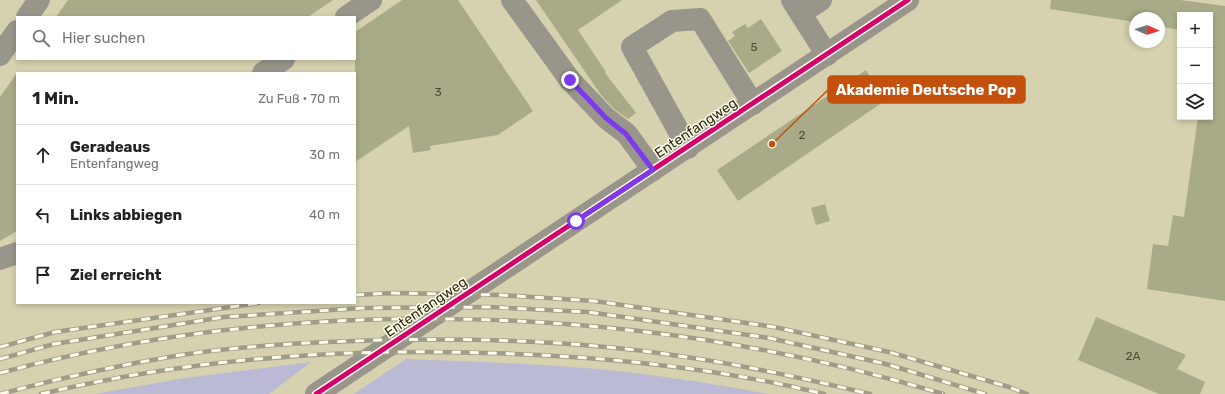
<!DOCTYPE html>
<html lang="de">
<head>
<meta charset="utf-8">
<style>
  body { margin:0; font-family:Rubik,sans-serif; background:#f2f2f2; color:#222 }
  .controls { position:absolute; right:12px; top:12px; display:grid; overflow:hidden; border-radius:0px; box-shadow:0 2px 6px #0003 }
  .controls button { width:36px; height:36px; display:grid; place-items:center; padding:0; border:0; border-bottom:1px solid #e0e0e0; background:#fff; color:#222; font:20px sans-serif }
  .compass { position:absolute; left:1129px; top:12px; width:36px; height:36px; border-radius:50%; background:#fff; box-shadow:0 2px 6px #0003; rotate:93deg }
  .stop { position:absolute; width:12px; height:12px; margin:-9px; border:3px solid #7c3aed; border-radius:50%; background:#fff }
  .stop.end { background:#7c3aed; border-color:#fff; box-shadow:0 1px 4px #0008 }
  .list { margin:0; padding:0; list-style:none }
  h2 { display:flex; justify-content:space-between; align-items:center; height:52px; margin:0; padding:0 16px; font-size:17px }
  h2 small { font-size:13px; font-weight:400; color:#767676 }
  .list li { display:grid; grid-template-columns:26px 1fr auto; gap:12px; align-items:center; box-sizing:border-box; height:60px; padding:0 16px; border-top:1px solid #e0e0e0 }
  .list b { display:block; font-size:15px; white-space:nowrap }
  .list p { margin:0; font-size:13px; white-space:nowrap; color:#767676 }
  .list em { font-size:13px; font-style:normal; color:#767676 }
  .icon { flex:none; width:22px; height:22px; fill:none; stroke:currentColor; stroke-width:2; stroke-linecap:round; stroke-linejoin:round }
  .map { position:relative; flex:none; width:1225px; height:394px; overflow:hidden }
  .search { position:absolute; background:#fff; box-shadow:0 2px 6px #0003; left:16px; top:16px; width:340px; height:44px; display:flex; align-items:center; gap:10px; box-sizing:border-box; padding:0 14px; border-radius:0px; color:#767676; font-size:15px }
  .panel { position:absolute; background:#fff; box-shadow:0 2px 6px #0003; left:16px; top:72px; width:340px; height:232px; border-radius:0px }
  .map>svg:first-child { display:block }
  .green { fill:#babad5 }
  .building { fill:#a8aa88 }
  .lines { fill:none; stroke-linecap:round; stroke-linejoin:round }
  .minor { stroke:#98968a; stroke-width:22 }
  .rail-casing { stroke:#9f9c87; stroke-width:4.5 }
  .rail { stroke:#fefcea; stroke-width:3; stroke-dasharray:9; stroke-linecap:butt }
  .cycleway-casing { stroke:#fefcea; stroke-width:8 }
  .cycleway { stroke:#d6006c; stroke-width:5 }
  .route { stroke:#7c3aed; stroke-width:5 }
  .labels { text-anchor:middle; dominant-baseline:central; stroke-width:3; stroke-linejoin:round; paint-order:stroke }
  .number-label { font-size:12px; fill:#4c4a2f }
  .street-label { font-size:14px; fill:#2d2a11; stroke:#fefcea }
  .leader { fill:none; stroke:#c3500d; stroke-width:1.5 }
  .callout-dot { fill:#c3500d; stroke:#fefcea; stroke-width:1.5 }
  .callout { fill:#c3500d; stroke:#c3500d; stroke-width:1.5 }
  .callout-label { font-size:15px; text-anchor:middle; font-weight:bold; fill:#fff }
</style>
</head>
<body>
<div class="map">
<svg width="1225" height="394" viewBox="0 0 1225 394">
  <rect width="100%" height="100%" fill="#d6d1af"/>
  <g class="green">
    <path d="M406,359c73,3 147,5 221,13 47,6 94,13 141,22h-414z"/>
    <polygon points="311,362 269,394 95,394 185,378"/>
  </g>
  <g class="building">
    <polygon points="68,0 333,0 308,17 56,17"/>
    <polygon points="402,0 458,0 533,111 498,135 430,146 431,150 413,153 409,126 355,162 355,32"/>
    <polygon points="536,0 622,0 578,30 606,72 605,73 636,113 628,119 614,109 601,95"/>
    <polygon points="1051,0 1180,0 1225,6 1225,301 1147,289 1153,244 1168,246 1173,215 1184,217 1198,117 1210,117 1210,15 1180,15 1179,30 1159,26 1159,18 1135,18 1135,22 1050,9"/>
    <polygon points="761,19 782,51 749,73 728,41 735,36 732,32 745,24 748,28"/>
    <polygon points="866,70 886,100 738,201 717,170"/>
    <polygon points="17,73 17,231 0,241 0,97"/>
    <polygon points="825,204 830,221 816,225 811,208"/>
    <polygon points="1096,317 1186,355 1177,369 1205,382 1200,394 1159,394 1078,360"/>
  </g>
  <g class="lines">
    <g class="minor">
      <polyline points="512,0 570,80 606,118 627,134 653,170"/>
      <polyline points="792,0 827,55"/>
      <polyline points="801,13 821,0"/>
      <polyline points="27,17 39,0"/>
      <polyline points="346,17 371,0"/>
      <polyline points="0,55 17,31"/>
      <polyline points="263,73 284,59"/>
      <polyline points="688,148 632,47 672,21 700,19 753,104"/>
      <polyline points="0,259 17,253"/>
      <polyline points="316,394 908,0"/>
    </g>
    <g class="rail-casing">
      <g id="rail">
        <polyline points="355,295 393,293 500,295 594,301 774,327 889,352 1009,387 1027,394"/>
        <polyline points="0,347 55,332 259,303"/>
        <polyline points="0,359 54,344 224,317 363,308 489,307 588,312 769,338 886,364 985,394"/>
        <path d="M0,373c300,-81 646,-69 943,21"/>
        <path d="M0,394c60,-16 120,-29 181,-39 67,-10 136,-13 203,-15 98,-2 198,1 295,16 65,9 128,23 191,38"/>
        <path d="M41,394c147,-35 294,-46 445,-41 114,3 228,14 338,41"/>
      </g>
    </g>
    <use href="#rail" class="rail"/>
    <g class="cycleway-casing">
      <polyline id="cycleway" points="316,394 908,0"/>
    </g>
    <use href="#cycleway" class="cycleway"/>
  </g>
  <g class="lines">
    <polyline class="route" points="570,80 606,118 626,134 653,170 576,221"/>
  </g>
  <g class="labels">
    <g class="number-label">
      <text x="754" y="47">5</text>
      <text x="438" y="92">3</text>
      <text x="802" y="135">2</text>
      <text x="1133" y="356">2A</text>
    </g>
    <g class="street-label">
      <text transform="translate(696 128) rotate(-34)">Entenfangweg</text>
      <text transform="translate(426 307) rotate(-34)">Entenfangweg</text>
    </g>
  </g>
  <path class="leader" d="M772 144L828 90"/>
  <circle class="callout-dot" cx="772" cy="144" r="4"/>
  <rect class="callout" x="828" y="76" width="197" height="27" rx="4"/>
  <g class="callout-label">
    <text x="926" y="95">Akademie Deutsche Pop</text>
  </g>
</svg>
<div class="controls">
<button>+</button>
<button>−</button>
<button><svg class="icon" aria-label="layers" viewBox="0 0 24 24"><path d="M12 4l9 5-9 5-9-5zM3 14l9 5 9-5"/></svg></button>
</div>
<svg class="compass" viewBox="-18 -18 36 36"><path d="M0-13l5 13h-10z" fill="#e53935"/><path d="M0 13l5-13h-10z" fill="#767676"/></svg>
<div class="stop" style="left:576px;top:221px"></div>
<div class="stop end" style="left:570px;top:80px"></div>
<div class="search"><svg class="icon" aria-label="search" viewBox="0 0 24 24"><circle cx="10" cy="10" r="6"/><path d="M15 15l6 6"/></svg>Hier suchen</div>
<section class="panel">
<h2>1 Min.<small>Zu Fuß · 70 m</small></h2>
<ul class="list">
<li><svg class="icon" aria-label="ahead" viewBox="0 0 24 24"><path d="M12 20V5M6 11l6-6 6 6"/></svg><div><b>Geradeaus</b><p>Entenfangweg</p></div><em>30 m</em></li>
<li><svg class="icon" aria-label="left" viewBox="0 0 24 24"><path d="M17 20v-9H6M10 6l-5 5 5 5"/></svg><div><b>Links abbiegen</b></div><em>40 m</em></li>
<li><svg class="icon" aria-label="arrive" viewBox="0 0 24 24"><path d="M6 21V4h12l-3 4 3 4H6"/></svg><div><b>Ziel erreicht</b></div></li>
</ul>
</section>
</div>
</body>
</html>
